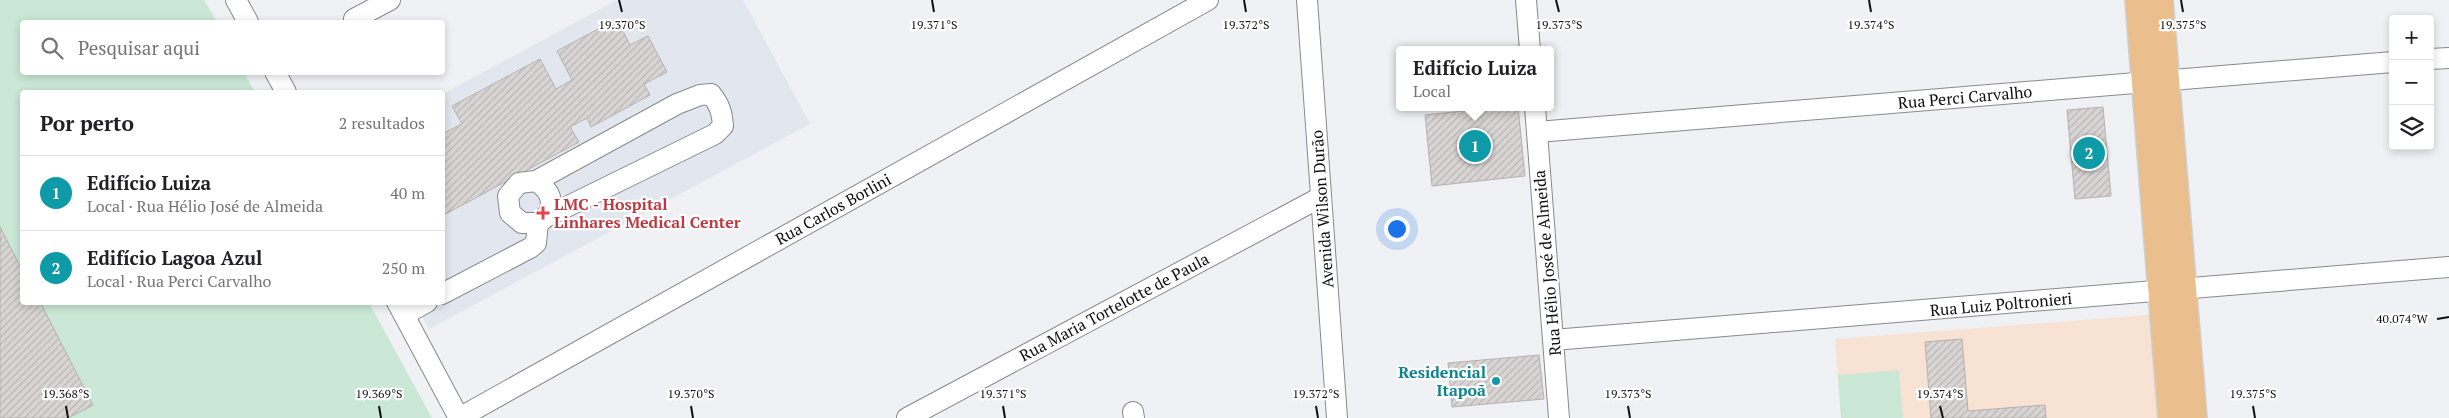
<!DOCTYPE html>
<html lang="pt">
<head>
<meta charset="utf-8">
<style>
  body { margin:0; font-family:"PT Serif",serif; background:#f6f6f6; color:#202124 }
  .controls { position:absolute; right:15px; top:15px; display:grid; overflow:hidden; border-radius:5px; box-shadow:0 2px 8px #0003 }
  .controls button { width:45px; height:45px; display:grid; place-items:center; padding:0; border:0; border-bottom:1px solid #e0e0e0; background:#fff; color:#202124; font:25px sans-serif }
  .you { position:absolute; left:1396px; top:228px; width:18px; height:18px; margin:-12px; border:4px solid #fff; border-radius:50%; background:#1a73e8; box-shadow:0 0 0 8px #1a73e833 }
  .badge { display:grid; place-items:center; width:32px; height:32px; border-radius:50%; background:#725428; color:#fff; font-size:16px; font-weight:700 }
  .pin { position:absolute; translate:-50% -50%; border:2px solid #fff; box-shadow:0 1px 5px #0006 }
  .popup { position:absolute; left:1396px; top:46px; width:158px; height:65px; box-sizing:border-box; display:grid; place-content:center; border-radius:5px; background:#fff; filter:drop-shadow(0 1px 4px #0005); font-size:16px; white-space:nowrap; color:#757577 }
  .popup b { font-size:19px; color:#202124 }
  .popup::after { content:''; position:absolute; left:50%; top:100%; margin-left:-10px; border:10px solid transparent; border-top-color:#fff }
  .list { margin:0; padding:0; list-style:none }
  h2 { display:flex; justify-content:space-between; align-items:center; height:65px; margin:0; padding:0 20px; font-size:21px }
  h2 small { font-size:16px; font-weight:400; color:#757577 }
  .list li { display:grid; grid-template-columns:32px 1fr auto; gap:15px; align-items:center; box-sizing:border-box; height:75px; padding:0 20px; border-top:1px solid #e0e0e0 }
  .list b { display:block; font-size:19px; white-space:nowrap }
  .list p { margin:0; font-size:16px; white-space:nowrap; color:#757577 }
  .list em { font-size:16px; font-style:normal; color:#757577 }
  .icon { flex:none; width:28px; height:28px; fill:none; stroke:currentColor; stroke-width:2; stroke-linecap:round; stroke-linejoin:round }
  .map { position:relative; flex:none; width:2449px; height:418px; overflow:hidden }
  .search { position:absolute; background:#fff; box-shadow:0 2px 8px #0003; left:20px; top:20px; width:425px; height:55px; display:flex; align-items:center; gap:12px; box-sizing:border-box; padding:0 18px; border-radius:5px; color:#757577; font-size:19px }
  .panel { position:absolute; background:#fff; box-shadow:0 2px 8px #0003; left:20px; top:90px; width:425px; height:215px; border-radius:5px }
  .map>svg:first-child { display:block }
  .built { fill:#e1e6ef }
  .education { fill:#f8e2d4 }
  .green { fill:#cae8d5 }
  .building { fill:url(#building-hatch); stroke:#b5b1b0 }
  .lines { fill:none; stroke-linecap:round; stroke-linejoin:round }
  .minor-casing { stroke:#88898c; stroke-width:22 }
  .major-casing { stroke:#cfcfcf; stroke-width:28 }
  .minor { stroke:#fff; stroke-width:20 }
  .major { stroke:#eabe8d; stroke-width:25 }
  .ticks { fill:none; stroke:#0f0f10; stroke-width:2 }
  .health-dot { fill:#e0444e; stroke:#fff; stroke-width:2 }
  .culture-dot { fill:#0f9aa8; stroke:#fff; stroke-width:2 }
  .labels { text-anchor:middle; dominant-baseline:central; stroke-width:4.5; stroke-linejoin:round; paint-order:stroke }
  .street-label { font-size:16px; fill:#0f0f10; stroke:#fff }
  .health-label { font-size:16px; font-weight:bold; fill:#be3a42; stroke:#fff; text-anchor:start }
  .culture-label { font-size:16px; font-weight:bold; fill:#0d838f; stroke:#fff; text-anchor:end }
  .ticks-label { font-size:12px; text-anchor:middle; fill:#0f0f10; stroke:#fff; stroke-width:4.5; stroke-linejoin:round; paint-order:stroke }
</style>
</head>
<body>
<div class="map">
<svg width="2449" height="418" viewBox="0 0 2449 418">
  <defs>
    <pattern id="building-hatch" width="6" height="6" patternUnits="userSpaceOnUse" patternTransform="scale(1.25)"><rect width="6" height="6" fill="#dad5d5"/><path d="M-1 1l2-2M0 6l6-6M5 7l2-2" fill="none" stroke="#bab6b6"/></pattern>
  </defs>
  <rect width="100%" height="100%" fill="#eff1f4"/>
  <polygon class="built" points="617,0 743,0 810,124 429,329 415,303 442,302 443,94"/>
  <polygon class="education" points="2149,315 2157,418 1841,418 1835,339"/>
  <g class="green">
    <polygon points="0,0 204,0 217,22 22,22 22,72 244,73 255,92 22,92 22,302 369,303 432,418 0,418"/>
    <polygon points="1899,370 1903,418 1841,418 1838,375"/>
  </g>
  <g class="building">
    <polygon points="617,19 630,45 648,36 667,72 644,84 650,95 591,127 587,118 570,127 579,142 442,216 442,134 462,124 452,106 540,59 556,89 572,80 557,51"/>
    <polygon points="1502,107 1518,107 1525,176 1432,186 1425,115"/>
    <polygon points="2103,107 2111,196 2075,199 2067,110"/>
    <polygon points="0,227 22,270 22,302 40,302 93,405 68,418 0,418"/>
    <polygon points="1962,339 1968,411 2045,405 2046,418 1931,418 1925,342"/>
    <polygon points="1539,355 1544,399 1452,407 1448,363"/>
  </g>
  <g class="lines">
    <g class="minor-casing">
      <g id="minor">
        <polyline points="236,0 248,22"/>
        <polyline points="1307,0 1337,418"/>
        <polyline points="1526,0 1530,50"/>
        <polyline points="354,19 390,0"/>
        <polyline points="2430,59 2449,58"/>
        <polyline points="275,72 286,92"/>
        <path d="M711,94c9,11 11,19 12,32l-8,8 -169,83 -8,6h-16l-12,-10 -2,-17 11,-13 17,-2 141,-77 23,-9z"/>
        <polyline points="1535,107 1559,418"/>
        <polyline points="1537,132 2393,62"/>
        <path d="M536,181c14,9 20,22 10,36"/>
        <polyline points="442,294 530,248 536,243 538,223"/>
        <polyline points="397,302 459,418"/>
        <polyline points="404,315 427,302"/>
        <polyline points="1553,340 2449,267"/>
        <polyline points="1133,412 1134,418"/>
        <polyline points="459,418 1208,0"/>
        <polyline points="907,418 1321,197"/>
      </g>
    </g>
    <g class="major-casing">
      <g id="major">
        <polyline points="2138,0 2171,418"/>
        <polyline points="2160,0 2194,418"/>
      </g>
    </g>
    <use href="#minor" class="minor"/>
    <use href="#major" class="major"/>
  </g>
  <path class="ticks" d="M619,0l3,12M932,0l2,12M1244,0l2,12M1556,0l3,12M1869,0l2,12M2181,0l2,12M2437,319l12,-2M66,406l2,12M379,406l2,12M691,406l2,12M1003,406l2,12M1316,406l2,12M1628,406l2,12M1940,406l3,12M2253,406l2,12"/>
  <path class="health-dot" d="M540.5 205.5h5v5h5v5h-5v5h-5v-5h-5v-5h5z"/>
  <circle class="culture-dot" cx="1496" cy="381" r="5"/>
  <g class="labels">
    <g class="street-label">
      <text transform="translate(1965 97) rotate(-5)">Rua Perci Carvalho</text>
      <text transform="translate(833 209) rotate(-29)">Rua Carlos Borlini</text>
      <text transform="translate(1322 209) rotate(-94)">Avenida Wilson Durão</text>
      <text transform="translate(1547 263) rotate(-95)">Rua Hélio José de Almeida</text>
      <text transform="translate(2001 304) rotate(-5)">Rua Luiz Poltronieri</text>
      <text transform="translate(1114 307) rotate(-28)">Rua Maria Tortelotte de Paula</text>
    </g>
    <g class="health-label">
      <text x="554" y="204">LMC - Hospital<tspan x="554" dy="18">Linhares Medical Center</tspan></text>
    </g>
    <g class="culture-label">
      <text x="1486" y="372">Residencial<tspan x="1486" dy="18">Itapoã</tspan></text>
    </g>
  </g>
  <g class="ticks-label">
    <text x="622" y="29">19.370°S</text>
    <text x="934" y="29">19.371°S</text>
    <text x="1246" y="29">19.372°S</text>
    <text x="1559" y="29">19.373°S</text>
    <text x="1871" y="29">19.374°S</text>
    <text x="2183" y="29">19.375°S</text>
    <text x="2402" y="323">40.074°W</text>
    <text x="66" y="398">19.368°S</text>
    <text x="379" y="398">19.369°S</text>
    <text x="691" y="398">19.370°S</text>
    <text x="1003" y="398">19.371°S</text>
    <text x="1316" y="398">19.372°S</text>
    <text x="1628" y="398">19.373°S</text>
    <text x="1940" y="398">19.374°S</text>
    <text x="2253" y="398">19.375°S</text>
  </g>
</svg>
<div class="controls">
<button>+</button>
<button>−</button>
<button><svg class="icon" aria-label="layers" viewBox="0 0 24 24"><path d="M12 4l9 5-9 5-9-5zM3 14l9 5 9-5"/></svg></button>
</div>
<div class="you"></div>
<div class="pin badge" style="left:1475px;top:146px;background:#0f9aa8">1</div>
<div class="popup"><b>Edifício Luiza</b>Local</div>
<div class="pin badge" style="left:2089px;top:153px;background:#0f9aa8">2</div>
<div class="search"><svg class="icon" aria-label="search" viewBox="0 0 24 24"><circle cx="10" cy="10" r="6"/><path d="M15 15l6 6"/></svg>Pesquisar aqui</div>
<section class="panel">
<h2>Por perto<small>2 resultados</small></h2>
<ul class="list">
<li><span class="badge" style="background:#0f9aa8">1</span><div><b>Edifício Luiza</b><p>Local · Rua Hélio José de Almeida</p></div><em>40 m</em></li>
<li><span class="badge" style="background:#0f9aa8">2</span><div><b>Edifício Lagoa Azul</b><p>Local · Rua Perci Carvalho</p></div><em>250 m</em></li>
</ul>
</section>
</div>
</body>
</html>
